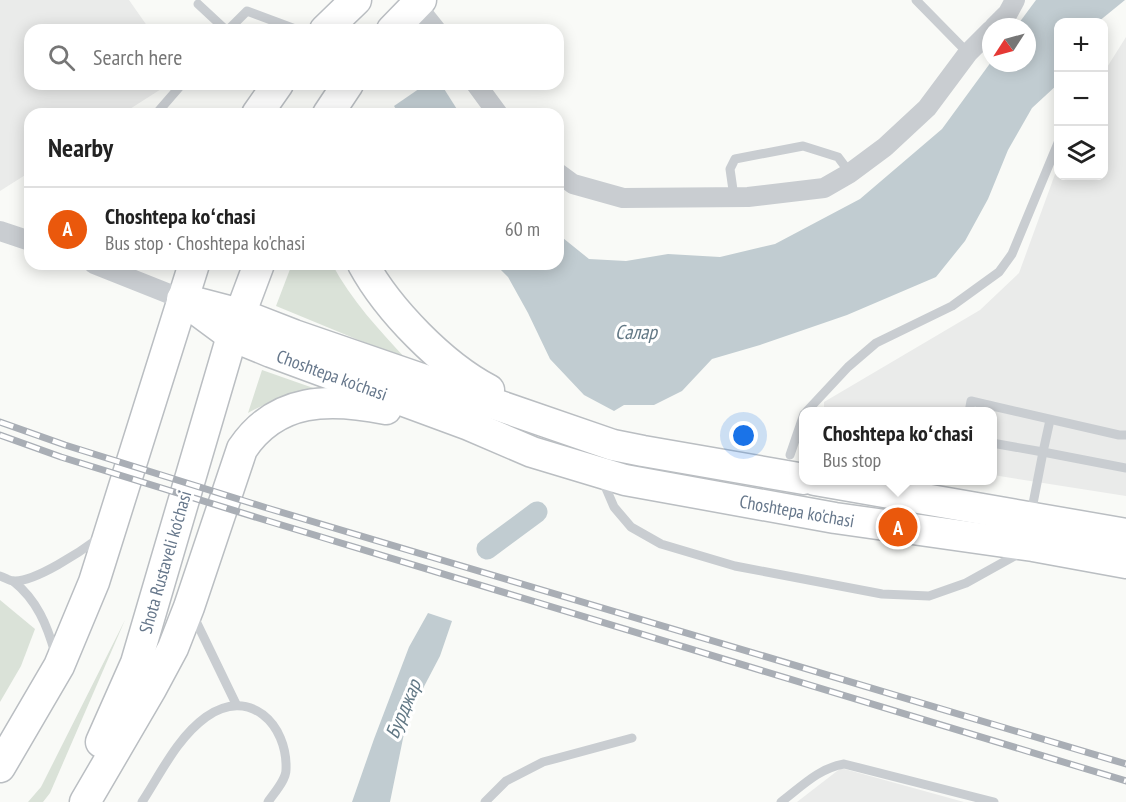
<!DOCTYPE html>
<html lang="en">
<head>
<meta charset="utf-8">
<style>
  body { margin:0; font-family:"PT Sans Narrow",sans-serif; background:#f6f6f6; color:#222 }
  .controls { position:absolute; right:18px; top:18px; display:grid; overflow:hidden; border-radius:12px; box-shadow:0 3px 15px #0003 }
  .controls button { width:54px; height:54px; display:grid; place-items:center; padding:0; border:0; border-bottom:2px solid #e0e0e0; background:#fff; color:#222; font:30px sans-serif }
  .compass { position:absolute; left:982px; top:18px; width:54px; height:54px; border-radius:50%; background:#fff; box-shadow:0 3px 15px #0003; rotate:234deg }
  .you { position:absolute; left:744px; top:436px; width:21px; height:21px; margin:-15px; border:4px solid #fff; border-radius:50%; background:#1a73e8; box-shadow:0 0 0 9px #1a73e833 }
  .badge { display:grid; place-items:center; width:39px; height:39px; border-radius:50%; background:#ea580c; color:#fff; font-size:20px; font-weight:700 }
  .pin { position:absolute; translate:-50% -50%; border:3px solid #fff; box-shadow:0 2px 6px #0006 }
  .popup { position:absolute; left:799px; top:407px; width:198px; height:78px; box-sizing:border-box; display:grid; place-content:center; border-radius:12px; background:#fff; filter:drop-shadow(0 2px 4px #0005); font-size:20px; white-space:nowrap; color:#767676 }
  .popup b { font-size:22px; color:#222 }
  .popup::after { content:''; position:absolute; left:50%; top:100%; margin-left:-12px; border:12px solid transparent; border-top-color:#fff }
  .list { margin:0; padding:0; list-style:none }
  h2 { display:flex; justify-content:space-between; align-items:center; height:78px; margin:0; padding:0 24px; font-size:26px }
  h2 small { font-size:20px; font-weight:400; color:#767676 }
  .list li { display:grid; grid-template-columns:39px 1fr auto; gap:18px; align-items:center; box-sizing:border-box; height:84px; padding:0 24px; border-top:2px solid #e0e0e0 }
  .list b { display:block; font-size:22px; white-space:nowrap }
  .list p { margin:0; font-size:20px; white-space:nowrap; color:#767676 }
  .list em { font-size:20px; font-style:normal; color:#767676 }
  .icon { flex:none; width:33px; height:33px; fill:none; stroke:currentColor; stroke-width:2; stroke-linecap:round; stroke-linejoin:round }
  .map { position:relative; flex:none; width:1126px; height:802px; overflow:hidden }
  .search { position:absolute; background:#fff; box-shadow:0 3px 15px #0003; left:24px; top:24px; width:540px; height:66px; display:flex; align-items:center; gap:15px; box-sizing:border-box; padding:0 21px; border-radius:18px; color:#767676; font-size:22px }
  .panel { position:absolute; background:#fff; box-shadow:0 3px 15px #0003; left:24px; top:108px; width:540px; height:162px; border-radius:18px }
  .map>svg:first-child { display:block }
  .built { fill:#eaebea }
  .green { fill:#dae2d8 }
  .water { fill:#c1ccd1 }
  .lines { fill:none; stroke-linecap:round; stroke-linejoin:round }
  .canal { stroke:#c1ccd1; stroke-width:21 }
  .primary-casing { stroke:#babec2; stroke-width:33 }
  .service { stroke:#c9cdd1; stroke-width:9 }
  .minor { stroke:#c9cdd1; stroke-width:20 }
  .primary { stroke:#fff; stroke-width:30 }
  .rail-casing { stroke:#a9aeb5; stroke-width:7 }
  .rail { stroke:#fff; stroke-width:4.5; stroke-dasharray:14; stroke-linecap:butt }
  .labels { text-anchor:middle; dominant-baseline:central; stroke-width:6; stroke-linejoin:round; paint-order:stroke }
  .street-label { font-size:18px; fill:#66778b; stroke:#fff }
  .water-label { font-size:20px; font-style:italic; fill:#627885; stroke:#fff }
</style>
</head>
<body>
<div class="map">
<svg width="1126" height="802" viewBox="0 0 1126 802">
  <rect width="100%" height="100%" fill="#f9faf7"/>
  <g class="built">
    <polygon points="0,0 129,0 150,30 30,30 30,84 169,84 122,114 30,114 30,172 0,191"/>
    <polygon points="1126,37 1126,496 993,475 992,412 824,411 824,402 980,310 1019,273 1058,166 1058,176 1104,176 1104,72"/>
    <polygon points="841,768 964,802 797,802"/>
  </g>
  <g class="green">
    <path d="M292,264h40c19,36 48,67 75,96l-131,-54z"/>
    <path d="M262,370l57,20c-26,4 -48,10 -71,23z"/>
    <polygon points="0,600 35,629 21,666 0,702"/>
    <polygon points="125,620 50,793 43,802 28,802 41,787"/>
  </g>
  <g class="water">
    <polygon points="1036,0 1125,0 1098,22 1058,22 1058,84 1032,108 1008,150 988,199 965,241 936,277 847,315 760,345 712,359 682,391 654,405 624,405 614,411 584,395 550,359 528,313 508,277 495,264 558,264 558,234 589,259 626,261 668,254 720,257 775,244 860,199 942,129 991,62 1027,63 1027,27 1016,27"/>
    <polygon points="426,84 441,84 460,114 399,114 394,106"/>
    <polygon points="428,613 452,621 440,656 407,719 390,802 352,802 374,739 409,647"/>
  </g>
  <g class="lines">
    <polyline class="canal" points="487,549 537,512"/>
    <g class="primary-casing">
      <g id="primary">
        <polyline points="325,30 356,0"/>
        <polyline points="392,30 421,0"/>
        <polyline points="257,114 278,84"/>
        <polyline points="328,114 348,84"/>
        <path d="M363,264c25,46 80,102 126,126"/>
        <polyline points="182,299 232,336 271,352 469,425 532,452 625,480 835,518 1033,546 1126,563"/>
        <polyline points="194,302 240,314 294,335 613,445 643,451 804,479"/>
        <polyline points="815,480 1126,534"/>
        <polyline points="101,742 136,663 232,336 259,264"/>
        <polyline points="0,767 59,666 94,582 194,264"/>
        <path d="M85,802l66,-113 22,-41 16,-41 53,-158c35,-52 88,-51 144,-40"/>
      </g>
    </g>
    <g class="service">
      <polyline points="916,0 968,53"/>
      <polyline points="198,4 226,30"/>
      <polyline points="228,30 247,11 298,30"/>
      <polyline points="156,114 182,84"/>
      <polyline points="734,197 730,169 735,159 803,146 838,157 850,173"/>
      <polyline points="806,412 848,367 876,343 952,306 999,272 1012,254 1058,143"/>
      <polyline points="969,412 971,401 1119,435 1126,435"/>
      <polyline points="1050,420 1043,452 1126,468"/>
      <polyline points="992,443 1043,452 1031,514"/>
      <polyline points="790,455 804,414"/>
      <polyline points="602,479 614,507 631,527 661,544 735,566 882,594 929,596 966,583 1020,553"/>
      <path d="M0,576c4,1 10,5 13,5 21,2 70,-31 86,-43"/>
      <path d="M13,581c24,19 34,44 42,72"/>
      <polyline points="193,615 236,704"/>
      <path d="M142,802c19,-29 35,-64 64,-85 43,-31 82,7 80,53 0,10 -12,23 -18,32"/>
      <polyline points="485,802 506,781 543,762 632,738"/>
      <path d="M781,802c20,-15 38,-34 63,-38l150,38"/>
    </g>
    <g class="minor">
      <polyline points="416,5 436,30"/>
      <polyline points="994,27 1008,13 1015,0"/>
      <polyline points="476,84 498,114"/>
      <polyline points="558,173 573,184 623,198 748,197 824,188 850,173 885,147 927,108 968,53 991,30"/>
      <polyline points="0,231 30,241"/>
      <polyline points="94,264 182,299"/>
    </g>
    <use href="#primary" class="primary"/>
    <g class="rail-casing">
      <g id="rail">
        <polyline points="0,422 65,445 267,508 1126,764"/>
        <polyline points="0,435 61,457 265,520 1126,781"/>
      </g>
    </g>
    <use href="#rail" class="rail"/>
  </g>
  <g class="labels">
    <g class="street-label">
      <text transform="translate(332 375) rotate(20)">Choshtepa ko'chasi</text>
      <text transform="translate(797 511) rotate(10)">Choshtepa ko'chasi</text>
      <text transform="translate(165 562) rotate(-74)">Shota Rustaveli ko'chasi</text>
    </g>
    <g class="water-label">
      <text x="636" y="332">Салар</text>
      <text transform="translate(403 709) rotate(-67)">Бурджар</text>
    </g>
  </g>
</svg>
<div class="controls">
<button>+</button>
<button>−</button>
<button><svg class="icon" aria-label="layers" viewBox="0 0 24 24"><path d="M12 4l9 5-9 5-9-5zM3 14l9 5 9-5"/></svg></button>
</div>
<svg class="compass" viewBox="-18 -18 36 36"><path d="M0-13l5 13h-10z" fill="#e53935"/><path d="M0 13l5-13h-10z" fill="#767676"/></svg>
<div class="you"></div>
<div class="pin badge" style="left:898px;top:527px">A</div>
<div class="popup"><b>Choshtepa koʻchasi</b>Bus stop</div>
<div class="search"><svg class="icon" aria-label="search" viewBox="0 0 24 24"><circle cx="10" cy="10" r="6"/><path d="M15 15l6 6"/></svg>Search here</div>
<section class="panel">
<h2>Nearby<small></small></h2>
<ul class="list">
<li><span class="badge">A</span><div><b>Choshtepa koʻchasi</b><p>Bus stop · Choshtepa ko'chasi</p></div><em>60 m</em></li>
</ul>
</section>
</div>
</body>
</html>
